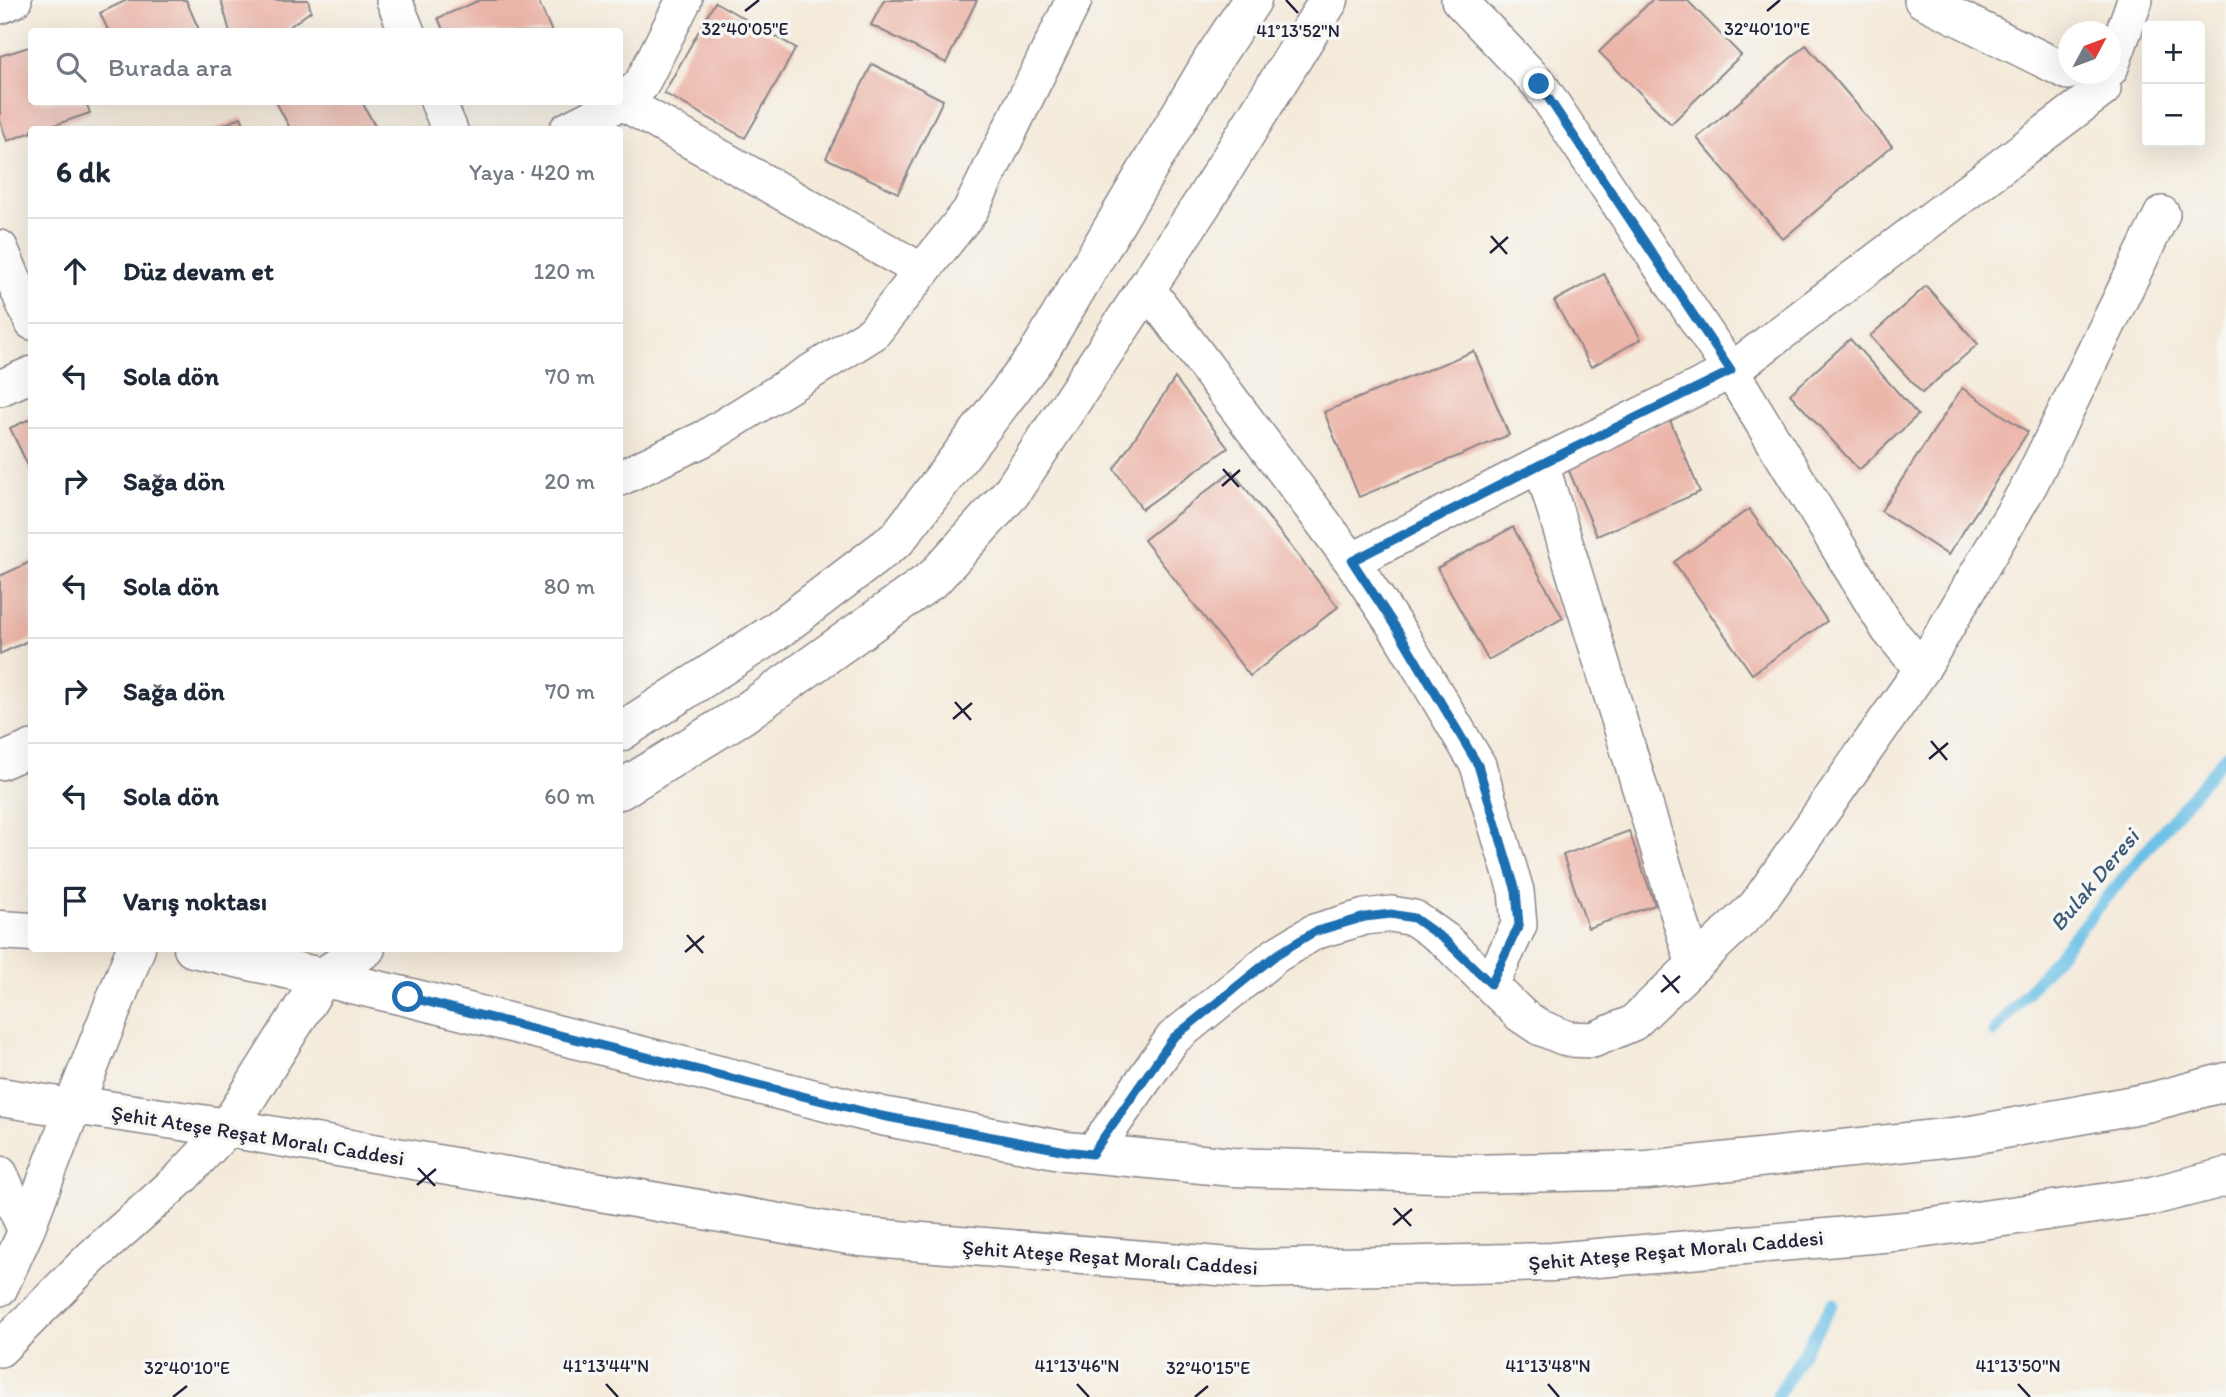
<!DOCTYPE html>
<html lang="tr">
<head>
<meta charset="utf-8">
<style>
  body { margin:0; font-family:Itim,sans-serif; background:#f2f2f3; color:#1f2937 }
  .controls { position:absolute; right:21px; top:21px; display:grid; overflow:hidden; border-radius:7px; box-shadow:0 7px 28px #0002 }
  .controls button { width:63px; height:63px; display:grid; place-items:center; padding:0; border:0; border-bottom:2px solid #e0e1e3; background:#fff; color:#1f2937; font:35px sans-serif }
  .compass { position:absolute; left:2058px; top:21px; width:63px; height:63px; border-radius:50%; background:#fff; box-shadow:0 7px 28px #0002; rotate:49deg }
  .stop { position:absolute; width:21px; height:21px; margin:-16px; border:5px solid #1f6fb2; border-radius:50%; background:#fff }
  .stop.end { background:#1f6fb2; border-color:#fff; box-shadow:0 2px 7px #0008 }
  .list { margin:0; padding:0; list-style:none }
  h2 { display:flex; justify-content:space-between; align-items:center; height:91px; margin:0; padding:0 28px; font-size:30px }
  h2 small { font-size:23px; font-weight:400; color:#747a83 }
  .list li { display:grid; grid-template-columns:46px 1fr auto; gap:21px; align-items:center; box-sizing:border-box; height:105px; padding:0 28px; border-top:2px solid #e0e1e3 }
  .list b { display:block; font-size:26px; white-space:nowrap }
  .list em { font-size:23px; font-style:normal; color:#747a83 }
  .icon { flex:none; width:38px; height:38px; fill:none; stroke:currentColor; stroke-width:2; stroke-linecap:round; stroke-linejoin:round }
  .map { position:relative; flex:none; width:2226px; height:1397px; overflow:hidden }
  .search { position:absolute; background:#fff; box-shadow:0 7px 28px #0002; left:28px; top:28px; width:595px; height:77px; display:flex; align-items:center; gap:18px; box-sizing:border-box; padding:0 24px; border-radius:7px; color:#747a83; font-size:26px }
  .panel { position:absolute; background:#fff; box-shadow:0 7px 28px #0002; left:28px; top:126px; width:595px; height:826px; border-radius:7px }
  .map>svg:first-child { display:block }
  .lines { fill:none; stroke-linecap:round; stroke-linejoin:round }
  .stream { stroke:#6bc0e7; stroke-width:12 }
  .building { fill:#ecb5a9 }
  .street-casing { stroke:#8b868a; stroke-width:38 }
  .secondary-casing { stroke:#8b868a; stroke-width:41 }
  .street { stroke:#fff; stroke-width:35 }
  .secondary { stroke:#fff; stroke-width:38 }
  .route { stroke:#1f6fb2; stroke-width:9 }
  .ticks { fill:none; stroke:#22223b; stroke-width:2.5 }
  .labels { text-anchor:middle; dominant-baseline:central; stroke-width:7; stroke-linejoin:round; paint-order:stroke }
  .street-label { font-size:21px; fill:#22223b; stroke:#f6f6f2 }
  .water-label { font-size:23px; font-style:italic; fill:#3c5977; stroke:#f6f6f2 }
  .ticks-label { font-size:18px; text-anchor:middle; fill:#22223b; stroke:#f6f6f2; stroke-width:7; stroke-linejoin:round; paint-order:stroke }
</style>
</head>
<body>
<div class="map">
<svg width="2226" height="1397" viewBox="0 0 2226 1397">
  <rect width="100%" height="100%" fill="#f6f6f2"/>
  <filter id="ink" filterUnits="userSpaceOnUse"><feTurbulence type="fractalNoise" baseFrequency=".0143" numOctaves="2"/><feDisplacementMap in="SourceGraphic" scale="14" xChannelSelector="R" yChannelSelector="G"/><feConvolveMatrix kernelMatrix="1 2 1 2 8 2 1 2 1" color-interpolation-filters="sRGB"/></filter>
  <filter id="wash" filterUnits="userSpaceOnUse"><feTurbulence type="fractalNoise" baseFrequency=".00686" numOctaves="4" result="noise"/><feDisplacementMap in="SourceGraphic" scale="28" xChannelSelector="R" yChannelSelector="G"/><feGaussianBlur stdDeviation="1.57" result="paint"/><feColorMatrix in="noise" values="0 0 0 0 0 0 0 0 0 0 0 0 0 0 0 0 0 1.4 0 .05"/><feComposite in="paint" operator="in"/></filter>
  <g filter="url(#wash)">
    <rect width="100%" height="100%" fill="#f4eada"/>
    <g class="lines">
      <g class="stream">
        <polyline points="1994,1032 2226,755"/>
        <polyline points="1777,1397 1833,1303"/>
      </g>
    </g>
    <g id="blocks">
      <g class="building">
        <polygon points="127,0 186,0 200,32 109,32 100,13"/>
        <polygon points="221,0 308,0 311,11 282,32 230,32"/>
        <polygon points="480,0 538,0 552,32 444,32 438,18"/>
        <polygon points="884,0 977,0 946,63 871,25"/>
        <polygon points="1652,0 1687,0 1741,55 1671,124 1599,52"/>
        <polygon points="715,2 796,48 745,138 664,93"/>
        <polygon points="1806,45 1892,146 1783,239 1697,138"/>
        <polygon points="32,46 32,102 86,102 90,113 40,130 32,130 32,132 7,141 0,120 0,56"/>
        <polygon points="872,64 943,100 898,193 826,158"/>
        <polygon points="276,102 362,102 377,130 291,130"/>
        <polygon points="241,117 247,130 213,130"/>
        <polygon points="1604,274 1641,339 1591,367 1554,301"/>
        <polygon points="1926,286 1978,344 1922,393 1870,336"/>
        <polygon points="1850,339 1918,415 1859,470 1790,394"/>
        <polygon points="1474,351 1509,435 1359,497 1324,412"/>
        <polygon points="1175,378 1228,448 1142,509 1114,469"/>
        <polygon points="1962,388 2028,432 1948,555 1881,511"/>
        <polygon points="32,418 32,474 10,428"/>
        <polygon points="1670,420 1700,492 1597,536 1566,464"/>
        <polygon points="1232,471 1338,607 1250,676 1144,540"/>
        <polygon points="1749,509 1827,621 1752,674 1674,562"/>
        <polygon points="1513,527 1563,618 1488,660 1437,568"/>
        <polygon points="32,561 32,639 0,654 0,576"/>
        <polygon points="1629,831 1655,905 1588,928 1563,855"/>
      </g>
    </g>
  </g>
  <g filter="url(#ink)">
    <use href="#blocks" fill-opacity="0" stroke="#8b868a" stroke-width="2"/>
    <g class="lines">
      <g class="street-casing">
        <g id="street">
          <polyline points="394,0 407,32"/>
          <polyline points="1922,0 2068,72"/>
          <polyline points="0,6 14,0"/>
          <polyline points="2110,69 2135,0"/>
          <polyline points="438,102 450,130"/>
          <polyline points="622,102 922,271"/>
          <polyline points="567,130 622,102 641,85 684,0"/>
          <polyline points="0,248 32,322"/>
          <polyline points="1147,288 1352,561 1402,637 1478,765 1516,891 1519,925 1491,984"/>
          <polyline points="0,388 32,374"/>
          <polyline points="1541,464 1694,965"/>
          <polyline points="620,478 705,438 873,333 970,211 1074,0"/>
          <polyline points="1352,561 1541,464 1731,371 2103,89"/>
          <polyline points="1922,669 2030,484 2162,214"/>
          <polyline points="0,762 32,748"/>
          <polyline points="1092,1154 1173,1038 1276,955 1314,932 1365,917 1391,914 1414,918 1445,940 1521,1015 1539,1027 1568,1039 1593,1040 1633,1023 1756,906 1922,669 1889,630 1731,371 1539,84 1459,0"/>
          <polyline points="0,1174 26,1231"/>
          <polyline points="0,1288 26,1231 74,1105"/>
          <polyline points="0,1349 93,1256 182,1177 228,1128"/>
        </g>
      </g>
      <g class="secondary-casing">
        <g id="secondary">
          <polyline points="620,732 775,632 897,539 1036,357 1212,61 1252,0"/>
          <polyline points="620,790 742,715 934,578 1011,493 1202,204 1329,0"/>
          <polyline points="0,930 32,932"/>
          <polyline points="193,948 408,997 882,1116 1066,1151 1233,1167 1469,1174 1647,1170 1972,1135 2150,1102 2226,1082"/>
          <polyline points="0,1097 65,1107 74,1105 228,1128 861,1237 1255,1269 1552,1262 1905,1231 2152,1196 2226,1177"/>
          <polyline points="74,1105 136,948"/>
          <polyline points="228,1128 322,978 366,948"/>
        </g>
      </g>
      <use href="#street" class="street"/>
      <use href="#secondary" class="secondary"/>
    </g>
  </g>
  <g class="lines" filter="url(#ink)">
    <polyline class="route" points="408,997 882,1116 1066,1151 1092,1154 1173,1038 1276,955 1314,932 1365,917 1391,914 1414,918 1445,940 1491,984 1519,925 1516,891 1478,765 1402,637 1352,561 1541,464 1731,371 1539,84"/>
  </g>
  <path class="ticks" d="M1286,0l12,13M745,11l14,-11M1767,11l13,-11M1491,236l16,18M1490,253l18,-16M1223,469l16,18M1222,486l18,-16M955,702l16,18M953,719l19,-16M1931,741l16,19M1929,759l19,-16M687,935l16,18M685,952l19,-16M1663,975l16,18M1661,992l19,-16M418,1168l17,18M417,1185l19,-16M1394,1208l17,18M1393,1225l19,-16M606,1384l12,13M1077,1384l12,13M1548,1384l11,13M2018,1384l12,13M173,1397l14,-11M1195,1397l13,-11"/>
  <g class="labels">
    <g class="street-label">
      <text transform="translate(258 1135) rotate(9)">Şehit Ateşe Reşat Moralı Caddesi</text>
      <text transform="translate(1676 1250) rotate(-5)">Şehit Ateşe Reşat Moralı Caddesi</text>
      <text transform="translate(1110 1257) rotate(4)">Şehit Ateşe Reşat Moralı Caddesi</text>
    </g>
    <g class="water-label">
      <text transform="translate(2094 880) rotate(-50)">Bulak Deresi</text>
    </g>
  </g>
  <g class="ticks-label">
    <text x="745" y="35">32°40'05"E</text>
    <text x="1767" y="35">32°40'10"E</text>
    <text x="1298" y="37">41°13'52"N</text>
    <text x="606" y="1372">41°13'44"N</text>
    <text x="1077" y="1372">41°13'46"N</text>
    <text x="1548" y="1372">41°13'48"N</text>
    <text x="2018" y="1372">41°13'50"N</text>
    <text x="187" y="1374">32°40'10"E</text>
    <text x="1208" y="1374">32°40'15"E</text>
  </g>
</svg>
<div class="controls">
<button>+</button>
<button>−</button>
</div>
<svg class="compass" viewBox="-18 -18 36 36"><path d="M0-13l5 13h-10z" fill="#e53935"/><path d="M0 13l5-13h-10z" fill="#747a83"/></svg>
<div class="stop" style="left:408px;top:997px"></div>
<div class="stop end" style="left:1539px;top:84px"></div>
<div class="search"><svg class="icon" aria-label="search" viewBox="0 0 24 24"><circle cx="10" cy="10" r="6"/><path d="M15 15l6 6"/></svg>Burada ara</div>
<section class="panel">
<h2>6 dk<small>Yaya · 420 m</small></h2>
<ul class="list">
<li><svg class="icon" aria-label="ahead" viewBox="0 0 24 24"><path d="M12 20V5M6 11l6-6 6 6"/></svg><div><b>Düz devam et</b></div><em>120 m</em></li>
<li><svg class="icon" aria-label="left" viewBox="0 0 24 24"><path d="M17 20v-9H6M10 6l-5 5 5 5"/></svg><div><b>Sola dön</b></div><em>70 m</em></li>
<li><svg class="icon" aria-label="right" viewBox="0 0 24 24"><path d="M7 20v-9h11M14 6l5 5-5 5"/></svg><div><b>Sağa dön</b></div><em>20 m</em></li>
<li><svg class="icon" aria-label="left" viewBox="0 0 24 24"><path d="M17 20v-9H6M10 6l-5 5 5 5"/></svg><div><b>Sola dön</b></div><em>80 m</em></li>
<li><svg class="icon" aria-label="right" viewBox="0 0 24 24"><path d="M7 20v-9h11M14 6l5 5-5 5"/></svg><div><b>Sağa dön</b></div><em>70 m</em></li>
<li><svg class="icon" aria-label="left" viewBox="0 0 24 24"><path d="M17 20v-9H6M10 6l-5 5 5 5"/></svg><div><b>Sola dön</b></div><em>60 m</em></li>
<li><svg class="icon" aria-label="arrive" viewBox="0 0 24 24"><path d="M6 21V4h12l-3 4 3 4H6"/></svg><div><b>Varış noktası</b></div></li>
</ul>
</section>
</div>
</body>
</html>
